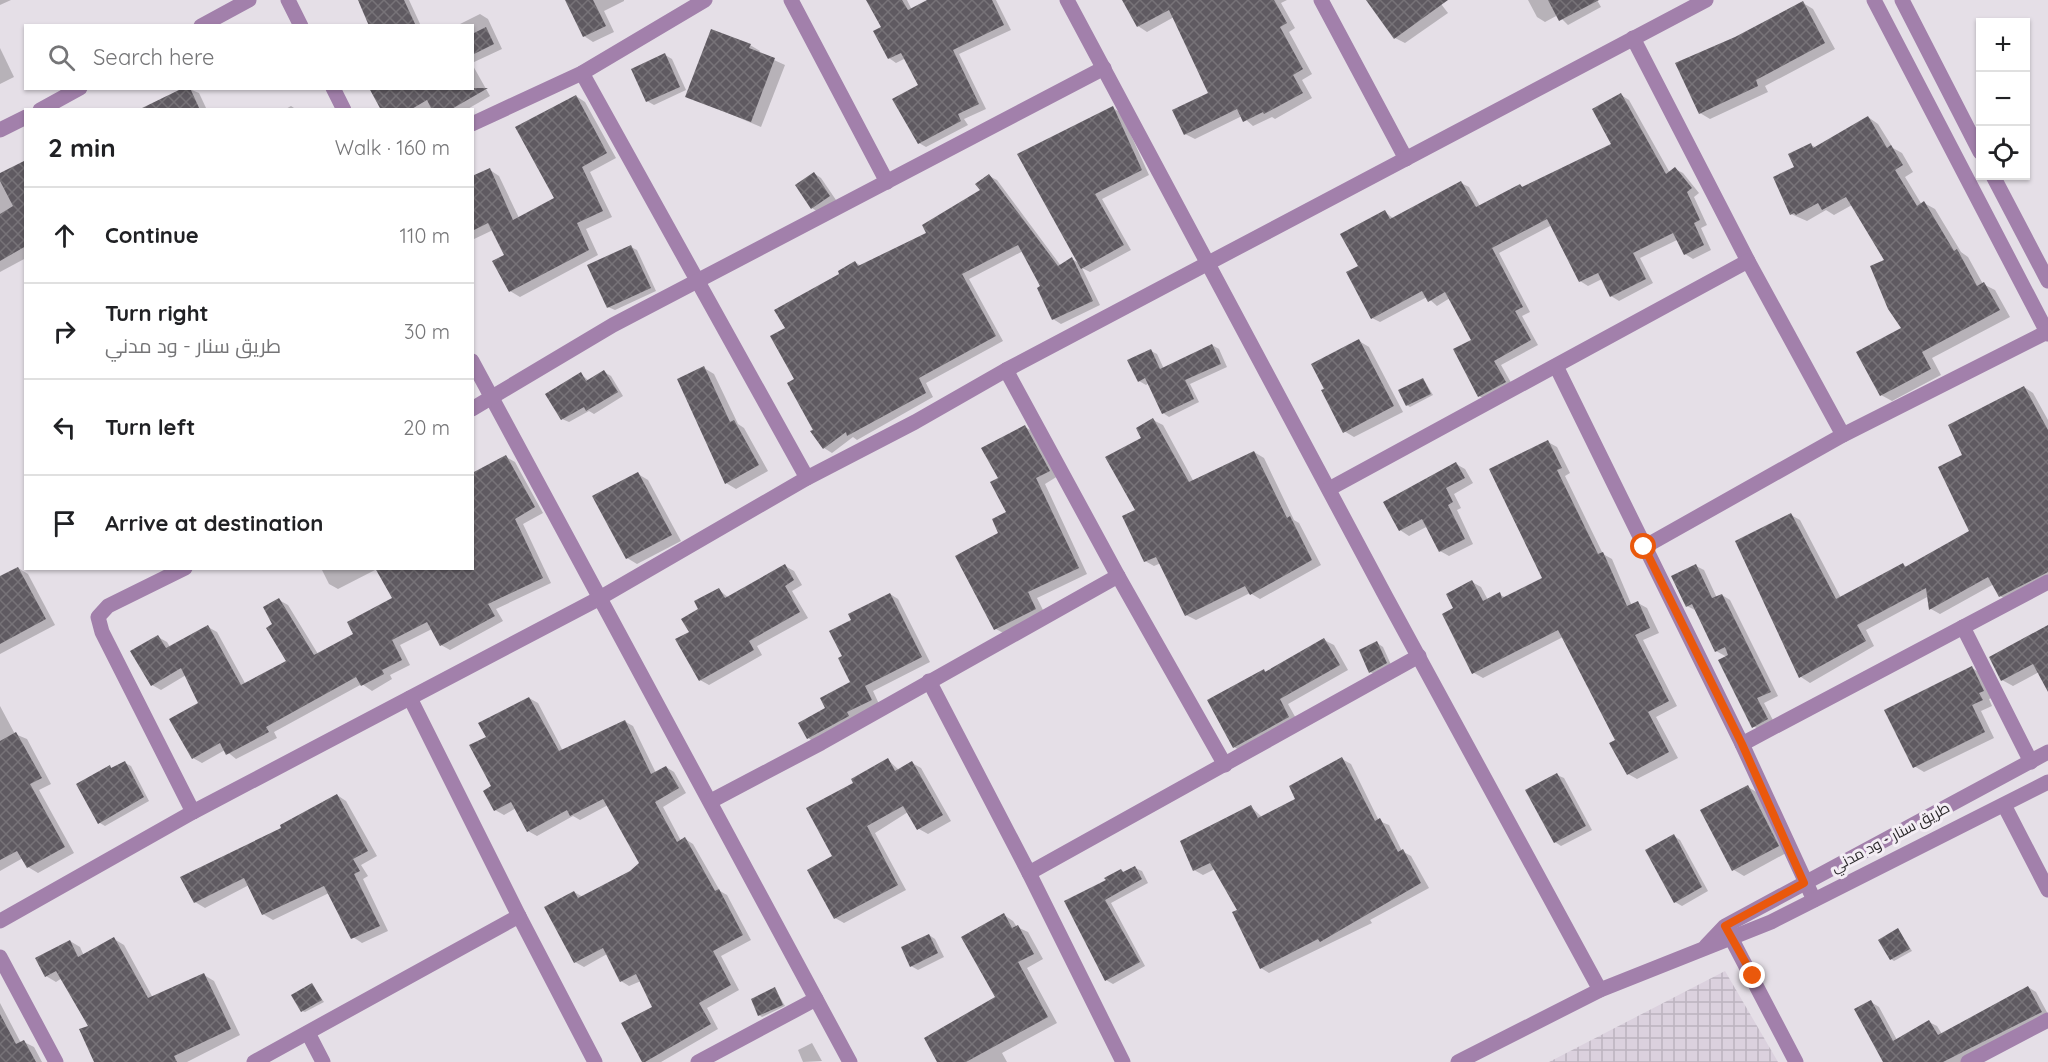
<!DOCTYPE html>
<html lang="en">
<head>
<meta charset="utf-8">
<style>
  body { margin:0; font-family:Quicksand,Cairo,sans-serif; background:#f6f6f6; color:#202124 }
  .controls { position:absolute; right:18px; top:18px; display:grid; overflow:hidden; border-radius:0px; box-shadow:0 2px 4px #0004 }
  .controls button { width:54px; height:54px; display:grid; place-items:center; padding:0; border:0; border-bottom:2px solid #e0e0e0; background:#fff; color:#202124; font:30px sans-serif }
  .stop { position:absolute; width:18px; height:18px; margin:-14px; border:4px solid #ea580c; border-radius:50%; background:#fff }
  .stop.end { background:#ea580c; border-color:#fff; box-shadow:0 2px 6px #0008 }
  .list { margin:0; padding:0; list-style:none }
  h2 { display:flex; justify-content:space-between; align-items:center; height:78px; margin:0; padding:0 24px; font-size:26px }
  h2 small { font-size:20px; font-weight:400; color:#757577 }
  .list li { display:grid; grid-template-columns:39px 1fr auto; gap:18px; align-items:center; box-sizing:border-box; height:96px; padding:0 24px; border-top:2px solid #e0e0e0 }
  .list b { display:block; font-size:22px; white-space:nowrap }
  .list p { margin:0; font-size:20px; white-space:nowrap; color:#757577 }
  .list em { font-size:20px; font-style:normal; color:#757577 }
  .icon { flex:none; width:33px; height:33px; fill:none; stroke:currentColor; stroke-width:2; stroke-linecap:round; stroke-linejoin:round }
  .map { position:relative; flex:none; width:2048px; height:1062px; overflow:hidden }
  .search { position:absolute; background:#fff; box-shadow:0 2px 4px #0004; left:24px; top:24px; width:450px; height:66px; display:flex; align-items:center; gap:15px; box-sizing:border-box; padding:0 21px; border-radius:0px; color:#757577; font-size:22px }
  .panel { position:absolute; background:#fff; box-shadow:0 2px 4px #0004; left:24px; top:108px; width:450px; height:462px; border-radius:0px }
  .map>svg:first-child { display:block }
  .industrial { fill:url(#industrial-grid) }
  .shadow { fill:#0003 }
  .building { fill:url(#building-cross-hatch) }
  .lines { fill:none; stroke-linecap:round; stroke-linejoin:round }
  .minor { stroke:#a280ab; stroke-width:15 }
  .route { stroke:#ea580c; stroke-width:8 }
  .labels { text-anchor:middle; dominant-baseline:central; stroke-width:6; stroke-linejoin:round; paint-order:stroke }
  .street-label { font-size:15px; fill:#2a282a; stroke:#f3edf4 }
</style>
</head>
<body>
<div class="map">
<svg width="2048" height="1062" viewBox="0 0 2048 1062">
  <defs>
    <pattern id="industrial-grid" width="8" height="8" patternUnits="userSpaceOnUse" patternTransform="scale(1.5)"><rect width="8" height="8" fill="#dbd1de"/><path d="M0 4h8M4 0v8" fill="none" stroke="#bcb3bf"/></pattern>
    <pattern id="building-cross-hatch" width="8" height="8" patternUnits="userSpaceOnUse" patternTransform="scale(1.5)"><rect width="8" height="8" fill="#5f5a61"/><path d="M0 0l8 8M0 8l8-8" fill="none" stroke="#777378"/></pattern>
  </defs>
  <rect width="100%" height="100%" fill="#e5dfe7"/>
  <polygon class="industrial" points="1725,971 1778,1062 1549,1062"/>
  <g class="shadow">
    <polygon points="0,0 11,0 0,5"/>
    <polygon points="373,0 409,0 421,26 371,26"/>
    <polygon points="566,0 624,0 624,1 604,11 614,32 593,42 584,36"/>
    <polygon points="868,0 907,0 912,10 931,0 996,0 1011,30 959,54 986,109 964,119 968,125 926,147 919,143 920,85 906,58 896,63 889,58 883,28"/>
    <polygon points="1124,0 1287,0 1281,3 1295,28 1289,32 1312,74 1302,80 1312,98 1275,119 1272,117 1253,126 1242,116 1195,139 1185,134 1210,94 1174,17 1147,32 1138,26"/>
    <polygon points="1368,0 1438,0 1448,13 1405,43 1395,38"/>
    <polygon points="1528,0 1597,0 1601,7 1568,25 1558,15 1545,22 1537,17"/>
    <polygon points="1803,3 1813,9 1835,49 1765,86 1768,92 1710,119 1700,113 1736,39"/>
    <polygon points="480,14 488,19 502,49 472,63 472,26 456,26"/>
    <polygon points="750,45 760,51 759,53 785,65 761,127 687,96"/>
    <polygon points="0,48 14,77 0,84"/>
    <polygon points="665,55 672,59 686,90 654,105 647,101"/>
    <polygon points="472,64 490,96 466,110 383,110 472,88"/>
    <polygon points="187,88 199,93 207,110 142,110"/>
    <polygon points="1621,95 1629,100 1670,173 1675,169 1683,173 1699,193 1694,197 1707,225 1701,228 1711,250 1693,259 1685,254 1677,240 1640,258 1653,283 1619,301 1611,296 1602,279 1588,286 1580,281 1552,225 1499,253 1530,312 1522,316 1538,345 1501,365 1513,386 1487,400 1479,396 1473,340 1450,298 1437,306 1427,297 1380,322 1372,318 1360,266 1385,212 1394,219 1461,183 1469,187 1480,206 1520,185 1524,188 1613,145"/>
    <polygon points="576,96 585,102 616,158 590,172 612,217 586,229 598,255 520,297 510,291 506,255 493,230 472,240 472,178 490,170 499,176 519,218 556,199"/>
    <polygon points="291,106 297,110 284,110"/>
    <polygon points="1113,108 1121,113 1149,175 1102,199 1131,250 1090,272 1082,268 1100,305 1061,324 1053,319 1043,287 1023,251 969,279 1003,341 926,383 933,397 857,440 853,437 832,453 824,448 796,380 787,329 855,262 861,266 928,233 982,191 989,176 997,180 1061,266 1072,259 1080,264"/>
    <polygon points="1868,117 1878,124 1893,148 1902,153 1913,172 1905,177 1922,205 1924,203 1935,209 1961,252 1968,257 1983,284 1995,290 2010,317 1932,358 1941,375 1892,401 1881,395 1903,328 1886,260 1852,205 1834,215 1826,210 1807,221 1791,214 1796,168 1811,145 1817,148"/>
    <polygon points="26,161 26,258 0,272 0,175"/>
    <polygon points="815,174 821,178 836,200 818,212 812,208"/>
    <polygon points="631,247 637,250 656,291 615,310 608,307"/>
    <polygon points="1359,341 1369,347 1403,412 1354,437 1344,431"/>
    <polygon points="1212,345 1219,349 1227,367 1190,384 1199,402 1169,417 1163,413 1149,383 1146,385 1139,381 1151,351 1157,354 1164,369"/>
    <polygon points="704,368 714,374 738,424 744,428 768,471 736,489 726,483"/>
    <polygon points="604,372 611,376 623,396 594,414 589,411 569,422 562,419 581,374 589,381"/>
    <polygon points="1423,379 1433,395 1410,407 1407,405"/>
    <polygon points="2024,387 2033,393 2048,420 2048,582 2009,601 2000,596 1994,584 1940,614 1931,609 1929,596 1866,630 1874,646 1810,683 1801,677 1737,541 1791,515 1800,520 1841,598 1902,564 1907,567 1971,532 1964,456"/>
    <polygon points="1153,420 1163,425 1194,482 1254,452 1264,458 1294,520 1299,523 1321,565 1260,599 1250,593 1196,620 1186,615 1161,563 1154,566 1145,561 1137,511 1143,438"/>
    <polygon points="1025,427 1034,432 1058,476 1045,484 1087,574 1037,598 1045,614 1005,634 996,629 1000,534 1008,513 1000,479"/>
    <polygon points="1548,442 1557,447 1570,473 1565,476 1603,554 1612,559 1632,606 1638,603 1647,608 1659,633 1643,640 1677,706 1656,717 1678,758 1637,779 1628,774 1617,740 1563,637 1483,678 1474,673 1455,609 1472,582 1481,587 1488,600 1499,594 1506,598 1544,578"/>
    <polygon points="506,457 515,462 543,513 523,524 551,583 496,609 503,621 450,650 441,645 432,629 400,645 410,665 390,675 392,679 372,691 362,684 274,732 277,738 236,759 225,750 202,763 193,758 200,703 186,675 161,690 152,685 158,637 167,642 170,647 208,627 217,632 246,685 288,661 274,625 279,600 288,605 318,654 355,635 394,599 377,569 338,589 329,584 321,568 472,568"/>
    <polygon points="1456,464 1465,469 1473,483 1454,494 1461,508 1457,510 1473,544 1449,556 1440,551 1428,526 1409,536 1400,530 1385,503"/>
    <polygon points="638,474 648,480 681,541 637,564 627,558"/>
    <polygon points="785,566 794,571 802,585 792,591 808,618 757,646 762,655 709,685 700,680 691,632 700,610 719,590 729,598"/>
    <polygon points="1696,566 1704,570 1717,598 1722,595 1730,600 1778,696 1764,703 1775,724 1762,731 1753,726 1727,657 1716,651 1695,610 1687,606"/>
    <polygon points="18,568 28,574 55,625 0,654 0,578"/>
    <polygon points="890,594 898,599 930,662 873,691 879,704 816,743 808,738 827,709 852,683 844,657"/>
    <polygon points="2048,626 2048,686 2039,672 2013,686 2002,680 1991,658"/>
    <polygon points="1324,640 1334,645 1348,670 1288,704 1298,722 1244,753 1234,747 1264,671 1267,672"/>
    <polygon points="1377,643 1383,647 1392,667 1377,675 1370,672"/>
    <polygon points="1972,668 1982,674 1994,697 1989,699 1992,706 1981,711 1994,738 1924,772 1914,766"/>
    <polygon points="529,698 538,703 563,751 624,721 633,726 656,773 666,767 674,772 686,793 663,807 681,841 685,839 693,844 720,891 727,895 751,940 721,956 739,990 707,1008 718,1029 661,1062 643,1062 654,1007 641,981 629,986 621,981 607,954 584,967 575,962 574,892 583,897 630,872 641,864 608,805 580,820 573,816 537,836 528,831 516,808 504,815 495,810 488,737"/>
    <polygon points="0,706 15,734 27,739 51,784 39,790 74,853 38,873 28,867 23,858 0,871"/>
    <polygon points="1342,759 1351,764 1379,821 1389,825 1402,851 1411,856 1429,888 1370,920 1372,923 1269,973 1261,968 1239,910 1215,869 1203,875 1194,870 1251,807 1262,817 1297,799"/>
    <polygon points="888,760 899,770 912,763 921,768 951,821 928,834 919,829 908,812 875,833 906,890 844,923 835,918 834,857 855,783"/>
    <polygon points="125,763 131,766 149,801 105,826 100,823 110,767 113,769"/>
    <polygon points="1557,775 1564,778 1592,830 1561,846 1555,842"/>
    <polygon points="1748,787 1758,793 1788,852 1744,876 1734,870"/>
    <polygon points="337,795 346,801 377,856 361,865 368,876 363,879 388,931 362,943 353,937 329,893 273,920 263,914 249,885 205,908 195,902 283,829"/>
    <polygon points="1674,836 1680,840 1708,891 1682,906 1675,902"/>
    <polygon points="1135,868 1142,871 1148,883 1111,903 1145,966 1113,984 1106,980 1066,901 1108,881 1121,871 1125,873"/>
    <polygon points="1004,915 1013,921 1017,927 1028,932 1043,959 1027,968 1057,1023 1002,1053 1007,1062 939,1062 997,998"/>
    <polygon points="1898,929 1912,951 1894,961 1891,959"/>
    <polygon points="929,935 935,939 944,957 918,970 911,966"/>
    <polygon points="114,939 124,945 153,998 204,975 214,981 240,1035 187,1062 96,1062 90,1026 62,978 56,982 46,976 70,941 80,947 84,956"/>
    <polygon points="312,985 324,1002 305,1012 302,1011"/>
    <polygon points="2028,987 2036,992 2048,1014 1962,1062 1884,1062 1871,1002 1879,1007 1897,1040 1929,1022 1937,1026 1942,1034"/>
    <polygon points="775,989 785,1006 762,1017 759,1015"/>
    <polygon points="0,1003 21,1043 24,1042 34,1047 42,1062 0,1062"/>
    <polygon points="812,1043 822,1061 803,1062 798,1050"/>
  </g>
  <g class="building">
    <polygon points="358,0 404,0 416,26 369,26"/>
    <polygon points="565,0 593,0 606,26 583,37"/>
    <polygon points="866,0 902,0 908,10 927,0 992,0 1004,25 953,50 979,104 958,114 961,121 918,144 892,99 918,85 901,53 888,59 873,31 881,27"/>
    <polygon points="1122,0 1274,0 1287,23 1280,27 1303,69 1293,75 1303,93 1264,114 1263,112 1243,122 1237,109 1184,135 1172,110 1208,93 1169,10 1137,27"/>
    <polygon points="1366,0 1448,0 1394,39"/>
    <polygon points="1548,0 1599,0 1559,21"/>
    <polygon points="1803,1 1825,43 1756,80 1758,86 1699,114 1675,63 1735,37"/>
    <polygon points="486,27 494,44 472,55 472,34"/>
    <polygon points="711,29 751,44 749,48 775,58 751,122 685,97"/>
    <polygon points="665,53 680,87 646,102 631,69"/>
    <polygon points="183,88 190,88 200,110 138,110"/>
    <polygon points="369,88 488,88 450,110 432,110 427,100 410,110 381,110"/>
    <polygon points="1621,93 1666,174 1675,167 1692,188 1687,192 1700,220 1694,223 1704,245 1684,255 1673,233 1633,253 1646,279 1610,297 1598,273 1579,282 1547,219 1492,248 1523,307 1515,311 1531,340 1494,361 1506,382 1478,397 1453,349 1471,340 1445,292 1428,302 1422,291 1371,319 1346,272 1358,266 1340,234 1385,210 1390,219 1461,181 1476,207 1520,184 1522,187 1611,144 1592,109"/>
    <polygon points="576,95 607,153 582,167 603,211 577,223 589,250 509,292 492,261 504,255 488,223 472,231 472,176 490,168 513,220 554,198 515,127"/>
    <polygon points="1113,106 1142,170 1095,194 1124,245 1081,269 1017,154"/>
    <polygon points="1868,116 1887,148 1891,145 1903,165 1895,170 1917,206 1924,201 1954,251 1957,249 1977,286 1984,282 2000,310 1922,352 1931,369 1880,396 1856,352 1901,328 1888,309 1870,266 1884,260 1846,197 1822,210 1818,203 1796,215 1794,213 1790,215 1773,177 1794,167 1788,154 1811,143 1813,148"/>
    <polygon points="26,160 26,246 0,261 0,214 13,206 0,181 0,173"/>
    <polygon points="814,172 830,196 811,209 795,185"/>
    <polygon points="989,174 1058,266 1072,257 1093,301 1052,320 1037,288 1040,286 1018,245 962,274 996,336 919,378 926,393 847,436 846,432 823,449 810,431 813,430 787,383 794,379 770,336 785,328 774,310 839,274 838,271 855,261 858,266 926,233 922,225 980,190 975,184"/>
    <polygon points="631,245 651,288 607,308 587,265"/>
    <polygon points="1359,339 1394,406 1343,433 1321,390 1324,389 1311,364"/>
    <polygon points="1212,344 1221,364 1185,380 1194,399 1162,414 1145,378 1138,382 1127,360 1151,349 1160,369"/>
    <polygon points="704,366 730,422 734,420 759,465 725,484 677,379"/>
    <polygon points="604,370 618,392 586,411 584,407 561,420 545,394 581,372 586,381"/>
    <polygon points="1423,378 1431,394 1406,406 1398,390"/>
    <polygon points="2024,386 2048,430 2048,572 1999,597 1988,577 1929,610 1926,588 1857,625 1866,641 1799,678 1735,541 1791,513 1836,599 1903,563 1905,567 1969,531 1938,467 1962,455 1948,425"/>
    <polygon points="1153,418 1189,482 1254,451 1287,518 1290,516 1312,560 1250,595 1245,586 1185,616 1156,557 1144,562 1122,516 1135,510 1105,457 1141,438 1136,428"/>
    <polygon points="1025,425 1050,471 1036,478 1079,568 1028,592 1036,609 994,630 955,556 998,533 992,519 1006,512 990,482 998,478 981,448"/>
    <polygon points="1548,440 1562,468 1557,470 1598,554 1603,552 1627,606 1638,601 1650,628 1635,635 1669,701 1648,712 1669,752 1627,775 1609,743 1615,740 1558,630 1472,674 1442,614 1453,608 1446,594 1472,580 1483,601 1500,592 1502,598 1542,578 1489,469"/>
    <polygon points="506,455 535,507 515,519 543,578 488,604 495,616 440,646 427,622 392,640 402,660 382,670 384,674 361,686 356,677 266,727 269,732 226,755 220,743 192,759 169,719 198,703 181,668 151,686 130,651 158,635 166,648 208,625 241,685 286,661 266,628 272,624 263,607 279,598 314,655 353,634 347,622 392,598 375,568 472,568 472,473"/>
    <polygon points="1456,462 1465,478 1446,488 1453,502 1448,505 1465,539 1439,552 1422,519 1399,531 1383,502"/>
    <polygon points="638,472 672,535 626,559 592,496"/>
    <polygon points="785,564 794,580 785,586 800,612 749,641 754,650 699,681 675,639 689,632 681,619 698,609 694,601 719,588 725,598"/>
    <polygon points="1696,564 1712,598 1722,594 1771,692 1757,698 1768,719 1752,728 1718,660 1728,655 1725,647 1715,652 1692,604 1686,607 1671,576"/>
    <polygon points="18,567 46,619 0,644 0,576"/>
    <polygon points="890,593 922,657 865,686 872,700 847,712 849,716 807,739 798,723 825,708 820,698 850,682 838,658 842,656 829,631 851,620 848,614"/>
    <polygon points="2048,625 2048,692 2033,664 2001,681 1989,657"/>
    <polygon points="1324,638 1340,665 1280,699 1289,717 1233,748 1207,700 1264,669 1265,672"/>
    <polygon points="1377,641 1387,663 1369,673 1359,650"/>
    <polygon points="1972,666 1984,691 1979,693 1983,700 1972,705 1985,732 1913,768 1884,710"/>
    <polygon points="529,697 559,751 625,720 651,774 666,766 679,788 655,802 677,842 685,837 715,891 719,889 743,935 713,951 731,985 699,1003 711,1024 645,1062 642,1062 621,1023 652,1007 636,974 620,982 603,948 574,963 544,907 574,891 578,898 630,871 639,863 603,799 570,816 567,810 527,832 511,802 494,811 483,791 491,786 469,745 486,737 478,723"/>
    <polygon points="16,732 42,778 30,784 65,847 27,868 17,851 0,860 0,741"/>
    <polygon points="1342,757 1375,821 1380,818 1398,852 1403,849 1421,883 1320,942 1318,939 1260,969 1232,912 1237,910 1210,863 1193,871 1180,841 1251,805 1258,818 1295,799 1289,786"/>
    <polygon points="888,758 895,771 912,761 943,815 917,830 903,806 867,826 898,885 834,919 807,870 832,856 806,808 853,783 851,779"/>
    <polygon points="125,761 144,797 98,824 76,784 110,765 111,768"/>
    <polygon points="1557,773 1586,826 1554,843 1525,790"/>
    <polygon points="1748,785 1779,846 1732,871 1700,810"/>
    <polygon points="337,794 368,851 353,859 360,871 354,874 380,926 351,939 324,886 262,915 244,878 194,903 180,877 281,828 280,825"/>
    <polygon points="1674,834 1702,887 1674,903 1645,850"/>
    <polygon points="1135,866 1142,879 1105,900 1140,962 1105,981 1064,901 1106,880 1104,878 1121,869 1123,872"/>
    <polygon points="1004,913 1012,928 1018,925 1034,954 1018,962 1048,1017 966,1062 937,1062 924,1038 995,997 961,937"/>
    <polygon points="1898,928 1910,949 1890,960 1878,940"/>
    <polygon points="929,934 938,953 910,967 901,947"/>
    <polygon points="114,937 148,998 204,973 231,1029 174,1056 177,1062 94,1062 79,1029 88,1026 56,971 45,977 35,958 70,940 78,957"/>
    <polygon points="312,983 322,1000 301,1012 291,995"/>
    <polygon points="2028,986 2042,1012 1943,1062 1883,1062 1854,1009 1871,1000 1893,1041 1929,1020 1938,1035"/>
    <polygon points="775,987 783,1005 758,1016 751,999"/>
    <polygon points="0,1014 16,1044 24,1040 36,1062 0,1062"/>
  </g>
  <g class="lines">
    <g class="minor">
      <polyline points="288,0 301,26"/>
      <polyline points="791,0 887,182"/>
      <polyline points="1067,0 1386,597 1600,990"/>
      <polyline points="1321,0 1406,159"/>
      <polyline points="1874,0 2048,334"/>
      <polyline points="1902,0 1980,152"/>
      <polyline points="201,26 249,0"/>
      <polyline points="1633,38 1748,261 1843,435"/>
      <polyline points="582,73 807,478"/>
      <polyline points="333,88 344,110"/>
      <polyline points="40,110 80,88"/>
      <polyline points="472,124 582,73 705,0"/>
      <polyline points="0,130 26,117"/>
      <polyline points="1993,176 2048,281"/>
      <polyline points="472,361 850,1062"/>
      <polyline points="1556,366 1742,744 1814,900"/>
      <polyline points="1006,370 1118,576 1225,765"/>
      <polyline points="472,409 613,325 1104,68"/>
      <polyline points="1329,489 1748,261"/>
      <polyline points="1644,547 1843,435 2047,332"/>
      <polyline points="185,568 108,606 98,617 102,632 193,812"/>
      <polyline points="1963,627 2031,762"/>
      <polyline points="929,681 1029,873 1123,1062"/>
      <polyline points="410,698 519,916 595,1062"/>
      <polyline points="1742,744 2048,582"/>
      <polyline points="711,801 821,743 1118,576"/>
      <polyline points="2004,805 2048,890"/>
      <polyline points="1029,873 1419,656"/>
      <polyline points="0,921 193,812 598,599 807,478 915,422 1006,370 1706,0"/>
      <polyline points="1728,932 1796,1062"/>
      <polyline points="1706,946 1725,926 2048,752"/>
      <polyline points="0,957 56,1062"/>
      <polyline points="308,1033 323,1062"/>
      <polyline points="254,1062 519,916"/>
      <polyline points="698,1062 816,999"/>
      <polyline points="1458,1062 1600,990 1771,922 2048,782"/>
      <polyline points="1968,1062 2048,1020"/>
    </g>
  </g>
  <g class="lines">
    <polyline class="route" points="1644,547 1742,744 1804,883 1725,926 1753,976"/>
  </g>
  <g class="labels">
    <g class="street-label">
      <text transform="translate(1890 837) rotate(-28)">طريق سنار - ود مدني</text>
    </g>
  </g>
</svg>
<div class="controls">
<button>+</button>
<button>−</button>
<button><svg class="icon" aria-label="locate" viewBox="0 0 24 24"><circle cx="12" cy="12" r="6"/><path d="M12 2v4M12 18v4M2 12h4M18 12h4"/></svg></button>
</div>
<div class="stop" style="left:1644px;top:547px"></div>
<div class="stop end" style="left:1753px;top:976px"></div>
<div class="search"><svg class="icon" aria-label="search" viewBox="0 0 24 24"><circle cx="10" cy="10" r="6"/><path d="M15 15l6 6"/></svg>Search here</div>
<section class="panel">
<h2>2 min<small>Walk · 160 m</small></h2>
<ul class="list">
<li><svg class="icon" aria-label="ahead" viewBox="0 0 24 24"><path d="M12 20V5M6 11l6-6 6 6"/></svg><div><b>Continue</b></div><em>110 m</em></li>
<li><svg class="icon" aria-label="right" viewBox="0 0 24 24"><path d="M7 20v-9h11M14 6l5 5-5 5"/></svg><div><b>Turn right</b><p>طريق سنار - ود مدني</p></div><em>30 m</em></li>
<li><svg class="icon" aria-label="left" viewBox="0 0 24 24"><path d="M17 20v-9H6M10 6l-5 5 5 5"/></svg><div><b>Turn left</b></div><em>20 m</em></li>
<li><svg class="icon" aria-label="arrive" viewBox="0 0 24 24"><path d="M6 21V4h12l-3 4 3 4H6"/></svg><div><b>Arrive at destination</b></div></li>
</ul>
</section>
</div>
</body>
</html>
